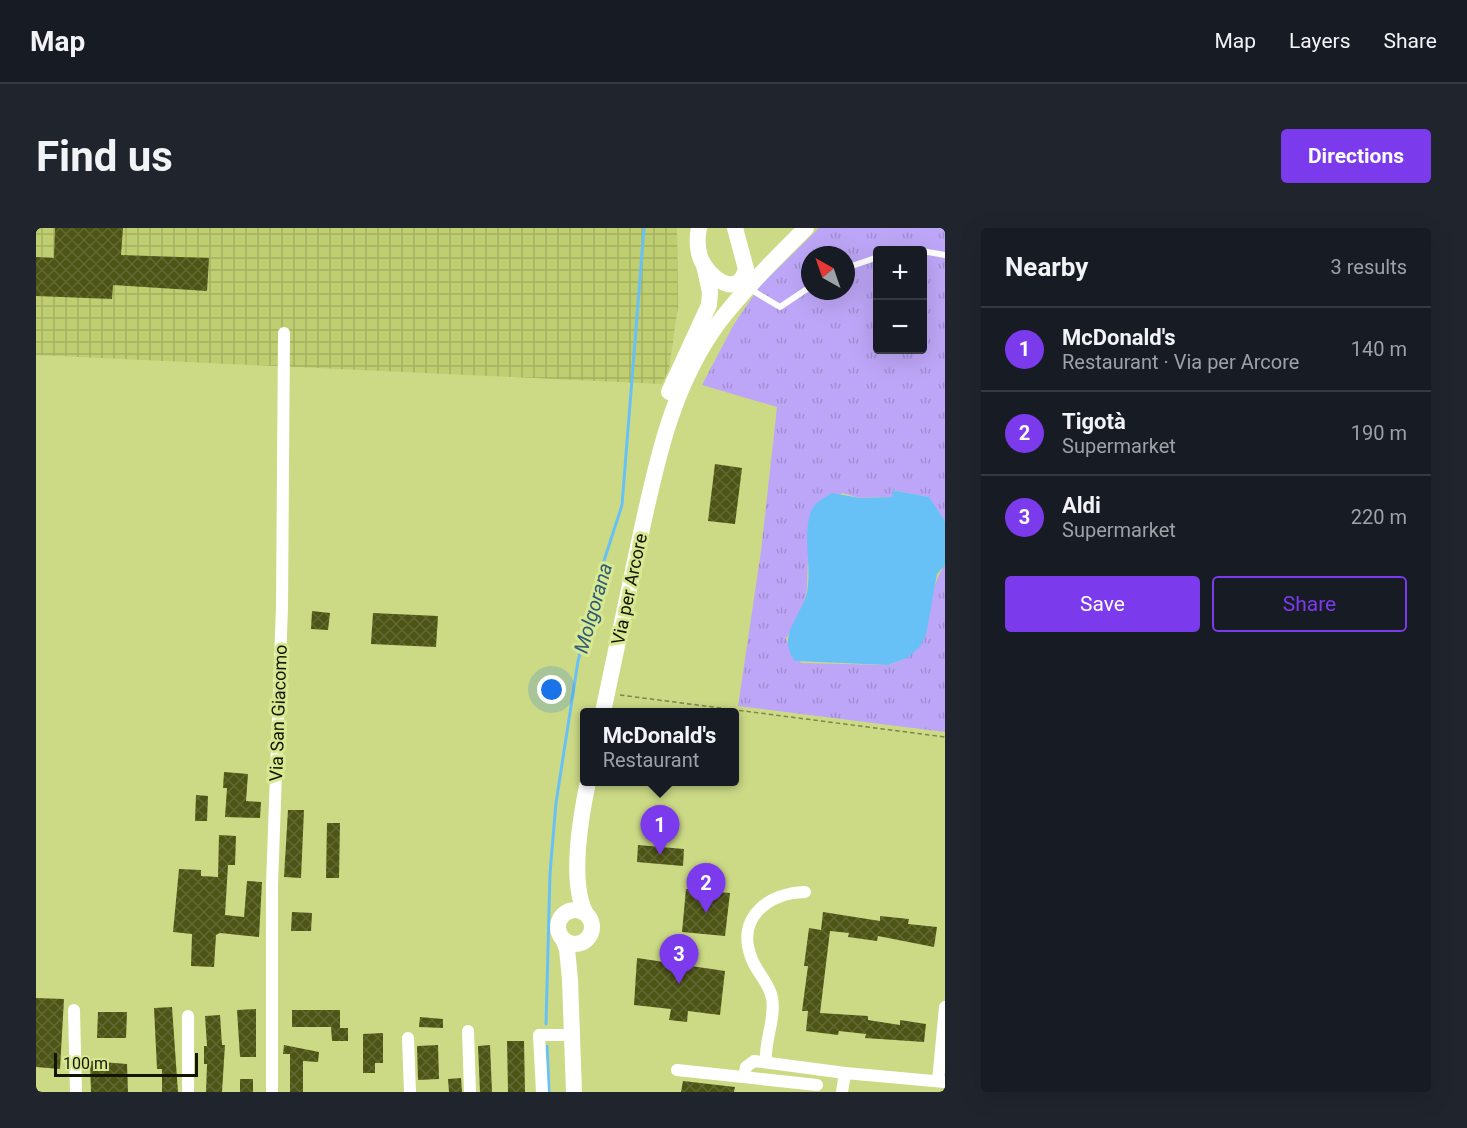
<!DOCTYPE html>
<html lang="en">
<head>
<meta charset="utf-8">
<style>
  body { margin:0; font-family:Roboto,sans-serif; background:#20242c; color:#f1f3f6 }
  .controls { position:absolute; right:18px; top:18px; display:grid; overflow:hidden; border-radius:6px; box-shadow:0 6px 24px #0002 }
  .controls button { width:54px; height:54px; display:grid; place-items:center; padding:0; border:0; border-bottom:2px solid #363941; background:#171b24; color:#f1f3f6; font:30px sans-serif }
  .compass { position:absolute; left:765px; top:18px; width:54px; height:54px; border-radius:50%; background:#171b24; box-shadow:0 6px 24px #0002; rotate:320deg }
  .scale { position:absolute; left:18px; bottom:15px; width:144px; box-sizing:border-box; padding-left:6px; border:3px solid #121500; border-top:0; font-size:16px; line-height:21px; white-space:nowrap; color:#121500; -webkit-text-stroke:4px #d9e892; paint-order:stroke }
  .you { position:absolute; left:516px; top:462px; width:21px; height:21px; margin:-15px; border:4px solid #fff; border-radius:50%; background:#1a73e8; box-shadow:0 0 0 9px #1a73e833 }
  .badge { display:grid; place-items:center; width:39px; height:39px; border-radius:50%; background:#7c3aed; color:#fff; font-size:20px; font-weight:700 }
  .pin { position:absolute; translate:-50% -50px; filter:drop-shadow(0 2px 3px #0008) }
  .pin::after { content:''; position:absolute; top:32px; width:21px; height:18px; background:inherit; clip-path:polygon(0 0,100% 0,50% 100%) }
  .popup { position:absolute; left:544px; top:480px; width:159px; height:78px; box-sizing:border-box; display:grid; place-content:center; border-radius:6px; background:#171b24; filter:drop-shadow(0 2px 4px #0005); font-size:20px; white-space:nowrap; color:#9ea1a6 }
  .popup b { font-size:22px; color:#f1f3f6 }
  .popup::after { content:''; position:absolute; left:50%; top:100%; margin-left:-12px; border:12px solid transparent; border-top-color:#171b24 }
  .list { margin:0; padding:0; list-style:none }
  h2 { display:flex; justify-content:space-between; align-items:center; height:78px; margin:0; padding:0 24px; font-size:26px }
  h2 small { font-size:20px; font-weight:400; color:#9ea1a6 }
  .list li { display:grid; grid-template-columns:39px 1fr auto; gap:18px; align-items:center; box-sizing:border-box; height:84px; padding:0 24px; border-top:2px solid #363941 }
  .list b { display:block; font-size:22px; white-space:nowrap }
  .list p { margin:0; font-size:20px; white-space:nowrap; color:#9ea1a6 }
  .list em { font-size:20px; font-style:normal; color:#9ea1a6 }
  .actions { display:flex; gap:12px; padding:18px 24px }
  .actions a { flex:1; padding:14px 0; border:2px solid #7c3aed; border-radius:6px; text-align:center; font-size:21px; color:#7c3aed }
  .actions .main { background:#7c3aed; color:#fff }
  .map { position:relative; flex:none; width:909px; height:864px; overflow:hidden; border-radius:6px }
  header { display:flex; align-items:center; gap:36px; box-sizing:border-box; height:84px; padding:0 30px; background:#171b24; border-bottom:2px solid #363941 }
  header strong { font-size:28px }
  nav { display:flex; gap:33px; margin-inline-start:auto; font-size:21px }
  .intro { display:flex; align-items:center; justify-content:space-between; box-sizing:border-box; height:144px; padding:0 36px }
  h1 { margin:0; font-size:42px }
  .button { padding:15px 27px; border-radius:6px; background:#7c3aed; color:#fff; font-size:21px; font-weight:700 }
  main { display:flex; gap:36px; padding:0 36px }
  aside { flex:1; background:#171b24; border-radius:6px; box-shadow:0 6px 24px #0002 }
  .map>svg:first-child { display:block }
  .industrial { fill:url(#industrial-grid) }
  .grass { fill:url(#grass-tufts); fill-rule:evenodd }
  .water { fill:#68c1f6 }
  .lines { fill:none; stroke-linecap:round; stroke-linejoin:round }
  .stream { stroke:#68c1f6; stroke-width:3 }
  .building { fill:url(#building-cross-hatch) }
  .path { stroke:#7c854c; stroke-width:1.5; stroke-dasharray:4.5 3; stroke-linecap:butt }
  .service { stroke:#fff; stroke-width:6 }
  .minor { stroke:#fff; stroke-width:12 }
  .secondary { stroke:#fff; stroke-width:16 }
  .labels { text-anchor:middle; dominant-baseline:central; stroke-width:6; stroke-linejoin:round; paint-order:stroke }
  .street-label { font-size:18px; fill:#121500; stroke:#d9e892 }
  .water-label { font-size:20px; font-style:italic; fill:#2d5d79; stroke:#d9e892 }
</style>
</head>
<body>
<header>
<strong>Map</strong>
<nav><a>Map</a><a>Layers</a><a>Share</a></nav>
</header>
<div class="intro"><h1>Find us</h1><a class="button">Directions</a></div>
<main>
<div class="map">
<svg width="909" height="864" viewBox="0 0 909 864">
  <defs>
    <pattern id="industrial-grid" width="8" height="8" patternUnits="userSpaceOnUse" patternTransform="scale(1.5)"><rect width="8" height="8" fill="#bfce71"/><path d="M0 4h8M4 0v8" fill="none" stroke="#a3b060"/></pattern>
    <pattern id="grass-tufts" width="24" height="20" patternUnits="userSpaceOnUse" patternTransform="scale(1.5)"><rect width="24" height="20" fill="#bda6f7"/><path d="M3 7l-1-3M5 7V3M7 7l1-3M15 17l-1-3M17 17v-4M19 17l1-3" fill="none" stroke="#a18ed2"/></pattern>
    <pattern id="building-cross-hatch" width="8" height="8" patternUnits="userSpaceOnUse" patternTransform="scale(1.5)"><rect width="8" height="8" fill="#4d5515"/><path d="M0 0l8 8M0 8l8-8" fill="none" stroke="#626934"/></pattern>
  </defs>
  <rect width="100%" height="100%" fill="#ccda86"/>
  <polygon class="industrial" points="0,0 641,0 642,79 633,141 626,156 0,127"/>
  <path class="grass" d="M783,0h126v293l-17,-24 -35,-7 1,7 -34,1 -18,-5 -33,27 -2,69 -4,18 -17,32 15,24 87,2c56,-15 31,-65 57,-100v167l-207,-26 23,-155 16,-144 -75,-22 32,-61 26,-38zM842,22h44v100h-44zM774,27h36v36h-36z"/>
  <path class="water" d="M856,262l37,7 16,24v44l-8,9 -11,61 -7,13 -12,10 -19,7 -93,-4c-19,-26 6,-43 12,-69 5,-25 -5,-57 4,-81 4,-9 13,-13 21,-18l28,5 33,-1z"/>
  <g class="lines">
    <g class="stream">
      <polyline points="510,796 514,645 520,575 542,433 566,339 586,277 608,0"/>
      <polyline points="511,818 513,864"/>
    </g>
  </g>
  <g class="building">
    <polygon points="19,0 87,0 85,27 173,30 171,63 77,57 76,71 0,68 0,29 18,30"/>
    <polygon points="679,236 706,240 699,296 672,293"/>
    <polygon points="276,383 294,385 292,402 275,401"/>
    <polygon points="337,385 402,388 400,419 335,416"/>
    <polygon points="188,544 212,546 210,573 225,574 224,590 189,589 191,560 187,560"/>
    <polygon points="160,567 172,568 171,593 159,593"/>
    <polygon points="252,582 268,582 265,650 248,649"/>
    <polygon points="291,595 304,595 303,650 290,650"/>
    <polygon points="183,607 200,608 199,637 192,637 189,687 208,689 211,653 226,654 223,709 184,705 180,707 178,739 155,738 156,706 137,704 143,641 165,642 165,648 182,649"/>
    <polygon points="602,617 648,621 647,638 601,634"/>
    <polygon points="650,661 694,665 689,708 646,704"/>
    <polygon points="256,684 276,685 275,703 255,703"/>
    <polygon points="787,684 844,693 844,688 873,691 872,696 901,699 898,719 842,708 841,713 812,709 813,705 794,703 784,785 832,788 832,792 864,797 864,792 890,796 888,814 829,810 830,806 803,803 802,807 770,803 772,783 766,783 772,738 768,738 773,700 785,702"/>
    <polygon points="601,730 689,743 684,787 652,783 651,794 633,792 635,781 598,777"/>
    <polygon points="0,770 28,771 24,841 0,839"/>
    <polygon points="136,779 142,864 126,864 126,841 121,841 118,780"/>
    <polygon points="220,781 220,829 204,829 201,782"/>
    <polygon points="256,782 304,782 304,800 312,800 312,813 296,813 295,799 256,799"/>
    <polygon points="62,784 91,784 90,810 61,810"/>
    <polygon points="184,787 186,817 189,817 186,864 170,864 171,836 168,836 168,818 171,818 169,788"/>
    <polygon points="384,789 407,791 407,800 383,799"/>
    <polygon points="347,805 347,835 339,835 339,845 327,845 327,806"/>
    <polygon points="471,813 488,813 489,864 472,864"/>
    <polygon points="248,817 283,824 282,834 267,833 267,864 254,864 254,826 247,826"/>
    <polygon points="402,817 403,851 382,852 381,818"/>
    <polygon points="454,817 456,864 444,864 442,818"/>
    <polygon points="54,833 91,836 92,864 55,864"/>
    <polygon points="425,850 426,864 413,864 412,851"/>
    <rect x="204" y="851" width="13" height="13"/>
    <polygon points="647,853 699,859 698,864 645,864"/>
  </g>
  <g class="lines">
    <polyline class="path" points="584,467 909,509"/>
    <g class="service">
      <polyline points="886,23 909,27"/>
      <polyline points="810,40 842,29"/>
      <polyline points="714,61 744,79 774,59"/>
    </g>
    <g class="minor">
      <polyline points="38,782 40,864"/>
      <polyline points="432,803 434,864"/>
      <polyline points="372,810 374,864"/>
      <path d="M730,834c-2,-21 10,-43 6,-64 -3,-16 -16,-26 -21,-41 -15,-40 18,-64 54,-65"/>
      <polyline points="641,842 781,857"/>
      <polyline points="708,849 710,839 718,833 809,845 909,854"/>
      <polyline points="902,853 909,779"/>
      <polyline points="152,864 152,788"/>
      <polyline points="236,864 236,657 246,379 248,105"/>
      <polyline points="506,864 503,807 534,807"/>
      <polyline points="806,864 809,845"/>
    </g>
    <g class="secondary">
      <path d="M663,0c-2,9 -2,19 1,29 7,19 37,44 46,12l-11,-41"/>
      <polyline points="633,164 673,77 674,64 668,37"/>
      <path d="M567,484c12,-55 23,-110 35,-165 17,-78 32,-159 81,-225 26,-34 57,-64 87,-94"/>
      <circle cx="539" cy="699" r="17"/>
      <path d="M550,686c-17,-31 -5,-99 2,-132"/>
      <polyline points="527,711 531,721 534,752 538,864"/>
    </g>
  </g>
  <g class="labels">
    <g class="street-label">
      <text transform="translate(593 361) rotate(-78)">Via per Arcore</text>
      <text transform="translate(242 485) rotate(-88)">Via San Giacomo</text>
    </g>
    <g class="water-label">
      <text transform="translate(557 380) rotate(-74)">Molgorana</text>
    </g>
  </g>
</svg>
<div class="controls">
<button>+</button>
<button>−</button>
</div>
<svg class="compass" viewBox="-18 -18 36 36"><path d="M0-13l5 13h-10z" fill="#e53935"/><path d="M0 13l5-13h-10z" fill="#9ea1a6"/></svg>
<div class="scale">100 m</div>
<div class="you"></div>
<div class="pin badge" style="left:624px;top:627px">1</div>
<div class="popup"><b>McDonald's</b>Restaurant</div>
<div class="pin badge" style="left:670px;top:685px">2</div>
<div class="pin badge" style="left:643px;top:756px">3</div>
</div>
<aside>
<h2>Nearby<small>3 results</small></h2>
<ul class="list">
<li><span class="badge">1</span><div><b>McDonald's</b><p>Restaurant · Via per Arcore</p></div><em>140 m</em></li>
<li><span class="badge">2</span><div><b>Tigotà</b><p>Supermarket</p></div><em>190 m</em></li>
<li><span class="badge">3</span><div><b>Aldi</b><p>Supermarket</p></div><em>220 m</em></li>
</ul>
<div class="actions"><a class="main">Save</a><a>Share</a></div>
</aside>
</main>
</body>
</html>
